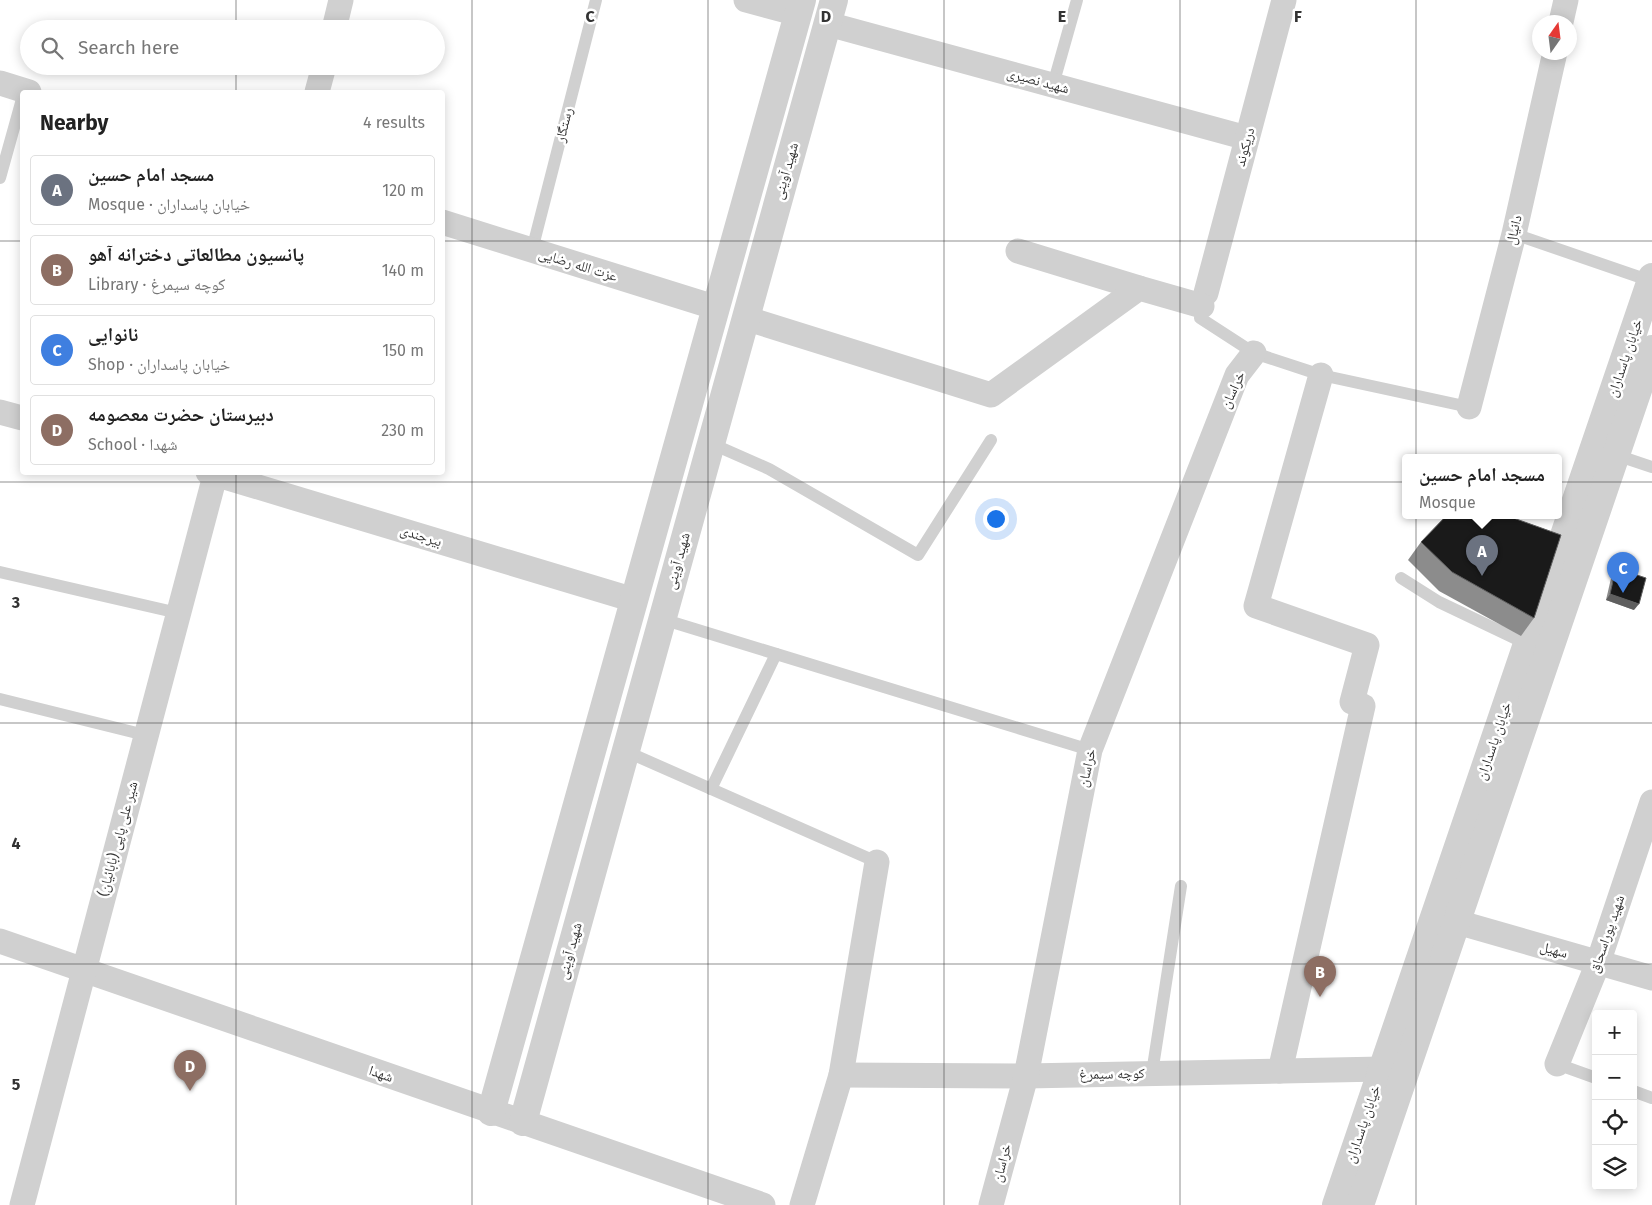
<!DOCTYPE html>
<html lang="en">
<head>
<meta charset="utf-8">
<style>
  body { margin:0; font-family:"Fira Sans","Noto Naskh Arabic",sans-serif; background:#f6f6f6; color:#222 }
  .controls { position:absolute; right:15px; bottom:15px; display:grid; overflow:hidden; border-radius:5px; box-shadow:0 2px 12px #0003 }
  .controls button { width:45px; height:45px; display:grid; place-items:center; padding:0; border:0; border-bottom:1px solid #e0e0e0; background:#fff; color:#222; font:25px sans-serif }
  .compass { position:absolute; left:1532px; top:15px; width:45px; height:45px; border-radius:50%; background:#fff; box-shadow:0 2px 12px #0003; rotate:14deg }
  .you { position:absolute; left:995px; top:518px; width:18px; height:18px; margin:-12px; border:4px solid #fff; border-radius:50%; background:#1a73e8; box-shadow:0 0 0 8px #1a73e833 }
  .badge { display:grid; place-items:center; width:32px; height:32px; border-radius:50%; background:#2563eb; color:#fff; font-size:16px; font-weight:700 }
  .pin { position:absolute; translate:-50% -41px; filter:drop-shadow(0 1px 2px #0008) }
  .pin::after { content:''; position:absolute; top:26px; width:18px; height:15px; background:inherit; clip-path:polygon(0 0,100% 0,50% 100%) }
  .popup { position:absolute; left:1402px; top:454px; width:160px; height:65px; box-sizing:border-box; display:grid; place-content:center; border-radius:5px; background:#fff; filter:drop-shadow(0 1px 4px #0005); font-size:16px; white-space:nowrap; color:#767676 }
  .popup b { font-size:19px; color:#222 }
  .popup::after { content:''; position:absolute; left:50%; top:100%; margin-left:-10px; border:10px solid transparent; border-top-color:#fff }
  .list { margin:0; padding:0; list-style:none }
  h2 { display:flex; justify-content:space-between; align-items:center; height:65px; margin:0; padding:0 20px; font-size:21px }
  h2 small { font-size:16px; font-weight:400; color:#767676 }
  .list li { display:grid; grid-template-columns:32px 1fr auto; gap:15px; align-items:center; box-sizing:border-box; height:70px; margin:0 10px 10px; padding:0 10px; border:1px solid #e0e0e0; border-radius:5px }
  .list b { display:block; font-size:19px; white-space:nowrap }
  .list p { margin:0; font-size:16px; white-space:nowrap; color:#767676 }
  .list em { font-size:16px; font-style:normal; color:#767676 }
  .icon { flex:none; width:28px; height:28px; fill:none; stroke:currentColor; stroke-width:2; stroke-linecap:round; stroke-linejoin:round }
  .map { position:relative; flex:none; width:1652px; height:1205px; overflow:hidden }
  .search { position:absolute; background:#fff; box-shadow:0 2px 12px #0003; left:20px; top:20px; width:425px; height:55px; display:flex; align-items:center; gap:12px; box-sizing:border-box; padding:0 18px; border-radius:28px; color:#767676; font-size:19px }
  .panel { position:absolute; background:#fff; box-shadow:0 2px 12px #0003; left:20px; top:90px; width:425px; height:385px; border-radius:5px }
  .map>svg:first-child { display:block }
  .lines { fill:none; stroke-linecap:round; stroke-linejoin:round }
  .service { stroke:#d0d0d0; stroke-width:12 }
  .minor { stroke:#d0d0d0; stroke-width:25 }
  .tertiary { stroke:#d0d0d0; stroke-width:28 }
  .wall { fill:#8c8c8c }
  .shaded-wall { fill:#5f5f5f }
  .building { fill:#1a1a1a; stroke:#5f5f5f }
  .grid { fill:none; stroke:#333; stroke-width:1; stroke-opacity:0.55 }
  .labels { text-anchor:middle; dominant-baseline:central; stroke-width:5; stroke-linejoin:round; paint-order:stroke }
  .street-label { font-size:14px; fill:#333; stroke:#fff }
  .grid-label { font-size:16px; text-anchor:middle; font-weight:bold; fill:#333; stroke:#fff; stroke-width:5; stroke-linejoin:round; paint-order:stroke }
</style>
</head>
<body>
<div class="map">
<svg width="1652" height="1205" viewBox="0 0 1652 1205">
  <rect width="100%" height="100%" fill="#fff"/>
  <g class="lines">
    <g class="service">
      <polyline points="1053,85 1077,0"/>
      <polyline points="0,178 22,99"/>
      <polyline points="1514,234 1651,281"/>
      <polyline points="532,250 596,0"/>
      <polyline points="1203,302 1200,318 1254,353 1321,375 1469,407"/>
      <polyline points="710,443 769,469 918,555 991,440"/>
      <polyline points="1616,455 1652,467"/>
      <polyline points="0,572 178,613"/>
      <polyline points="1401,578 1439,602 1527,644"/>
      <polyline points="662,619 1090,750"/>
      <polyline points="0,699 145,735"/>
      <polyline points="625,751 877,862"/>
      <polyline points="711,789 776,654"/>
      <polyline points="1557,1064 1596,1078"/>
      <polyline points="1152,1073 1181,886"/>
      <polyline points="1633,1091 1652,1098"/>
    </g>
    <g class="minor">
      <polyline points="746,0 798,14"/>
      <polyline points="1561,22 1566,0"/>
      <polyline points="828,24 1247,138"/>
      <polyline points="334,29 341,0"/>
      <polyline points="0,83 29,92"/>
      <polyline points="317,92 324,66"/>
      <polyline points="442,222 714,307"/>
      <polyline points="1018,251 1139,288"/>
      <polyline points="1206,293 1284,0"/>
      <polyline points="745,318 991,395 1139,288 1202,306"/>
      <polyline points="1469,407 1514,234 1555,52"/>
      <polyline points="0,412 22,418"/>
      <polyline points="208,472 634,600"/>
      <polyline points="1457,922 1652,978"/>
      <polyline points="0,941 763,1205"/>
      <polyline points="1557,1064 1598,963 1652,802"/>
      <polyline points="1280,1071 1363,706 1352,702 1367,645 1256,606 1321,375"/>
      <polyline points="841,1075 1026,1076 1382,1069"/>
      <polyline points="22,1205 216,472"/>
      <polyline points="802,1205 841,1075 877,862"/>
      <polyline points="991,1205 1026,1076 1090,750 1237,375 1254,353"/>
    </g>
    <g class="tertiary">
      <polyline points="491,1112 802,0"/>
      <polyline points="523,1122 834,0"/>
      <polyline points="1336,1205 1652,277"/>
      <polyline points="1360,1205 1652,349"/>
    </g>
  </g>
  <g class="wall">
    <polygon points="1421,542 1534,618 1521,636 1439,591 1408,560"/>
    <polygon points="1616,568 1634,610 1606,600 1612,574"/>
  </g>
  <polygon class="shaded-wall" points="1610,594 1639,604 1634,610 1606,600"/>
  <g class="building">
    <polygon points="1447,515 1505,515 1561,535 1534,618 1452,572 1421,542"/>
    <polygon points="1616,568 1646,578 1639,604 1610,594"/>
  </g>
  <path class="grid" d="M236,0v29M472,0v1205M708,0v1205M944,0v1205M1180,0v1205M1416,0v1205M236,66v26M0,241h22M442,241h1210M236,472v733M0,482h1652M0,723h1652M0,964h1652"/>
  <g class="labels">
    <g class="street-label">
      <text transform="translate(1038 81) rotate(15)">شهید نصیری</text>
      <text transform="translate(564 125) rotate(-76)">رستگار</text>
      <text transform="translate(1245 147) rotate(-75)">دریکوند</text>
      <text transform="translate(786 171) rotate(-74)">شهید آوینی</text>
      <text transform="translate(1514 230) rotate(-77)">دانیال</text>
      <text transform="translate(578 265) rotate(17)">عزت الله رضایی</text>
      <text transform="translate(1625 358) rotate(-71)">خیابان پاسداران</text>
      <text transform="translate(1233 390) rotate(-65)">خراسان</text>
      <text transform="translate(421 536) rotate(17)">بیرجندی</text>
      <text transform="translate(678 561) rotate(-75)">شهید آوینی</text>
      <text transform="translate(1494 741) rotate(-71)">خیابان پاسداران</text>
      <text transform="translate(1087 768) rotate(-77)">خراسان</text>
      <text transform="translate(118 839) rotate(-75)">شیر علی پاپی (بابائیان)</text>
      <text transform="translate(1607 934) rotate(-71)">شهید پوراسحاق</text>
      <text transform="translate(1554 950) rotate(16)">سهیل</text>
      <text transform="translate(570 951) rotate(-75)">شهید آوینی</text>
      <text transform="translate(381 1074) rotate(19)">شهدا</text>
      <text transform="translate(1112 1074) rotate(-1)">کوچه سیمرغ</text>
      <text transform="translate(1363 1124) rotate(-71)">خیابان پاسداران</text>
      <text transform="translate(1002 1163) rotate(-75)">خراسان</text>
    </g>
  </g>
  <g class="grid-label">
    <text x="590" y="22">C</text>
    <text x="826" y="22">D</text>
    <text x="1062" y="22">E</text>
    <text x="1298" y="22">F</text>
    <text x="16" y="608">3</text>
    <text x="16" y="849">4</text>
    <text x="16" y="1090">5</text>
  </g>
</svg>
<div class="controls">
<button>+</button>
<button>−</button>
<button><svg class="icon" aria-label="locate" viewBox="0 0 24 24"><circle cx="12" cy="12" r="6"/><path d="M12 2v4M12 18v4M2 12h4M18 12h4"/></svg></button>
<button><svg class="icon" aria-label="layers" viewBox="0 0 24 24"><path d="M12 4l9 5-9 5-9-5zM3 14l9 5 9-5"/></svg></button>
</div>
<svg class="compass" viewBox="-18 -18 36 36"><path d="M0-13l5 13h-10z" fill="#e53935"/><path d="M0 13l5-13h-10z" fill="#767676"/></svg>
<div class="you"></div>
<div class="pin badge" style="left:1482px;top:576px;background:#6b7280">A</div>
<div class="popup"><b>مسجد امام حسین</b>Mosque</div>
<div class="pin badge" style="left:1320px;top:997px;background:#8d6e63">B</div>
<div class="pin badge" style="left:1623px;top:593px;background:#3f7fe0">C</div>
<div class="pin badge" style="left:190px;top:1091px;background:#8d6e63">D</div>
<div class="search"><svg class="icon" aria-label="search" viewBox="0 0 24 24"><circle cx="10" cy="10" r="6"/><path d="M15 15l6 6"/></svg>Search here</div>
<section class="panel">
<h2>Nearby<small>4 results</small></h2>
<ul class="list">
<li><span class="badge" style="background:#6b7280">A</span><div><b>مسجد امام حسین</b><p>Mosque · خیابان پاسداران</p></div><em>120 m</em></li>
<li><span class="badge" style="background:#8d6e63">B</span><div><b>پانسیون مطالعاتی دخترانه آهو</b><p>Library · کوچه سیمرغ</p></div><em>140 m</em></li>
<li><span class="badge" style="background:#3f7fe0">C</span><div><b>نانوایی</b><p>Shop · خیابان پاسداران</p></div><em>150 m</em></li>
<li><span class="badge" style="background:#8d6e63">D</span><div><b>دبیرستان حضرت معصومه</b><p>School · شهدا</p></div><em>230 m</em></li>
</ul>
</section>
</div>
</body>
</html>
